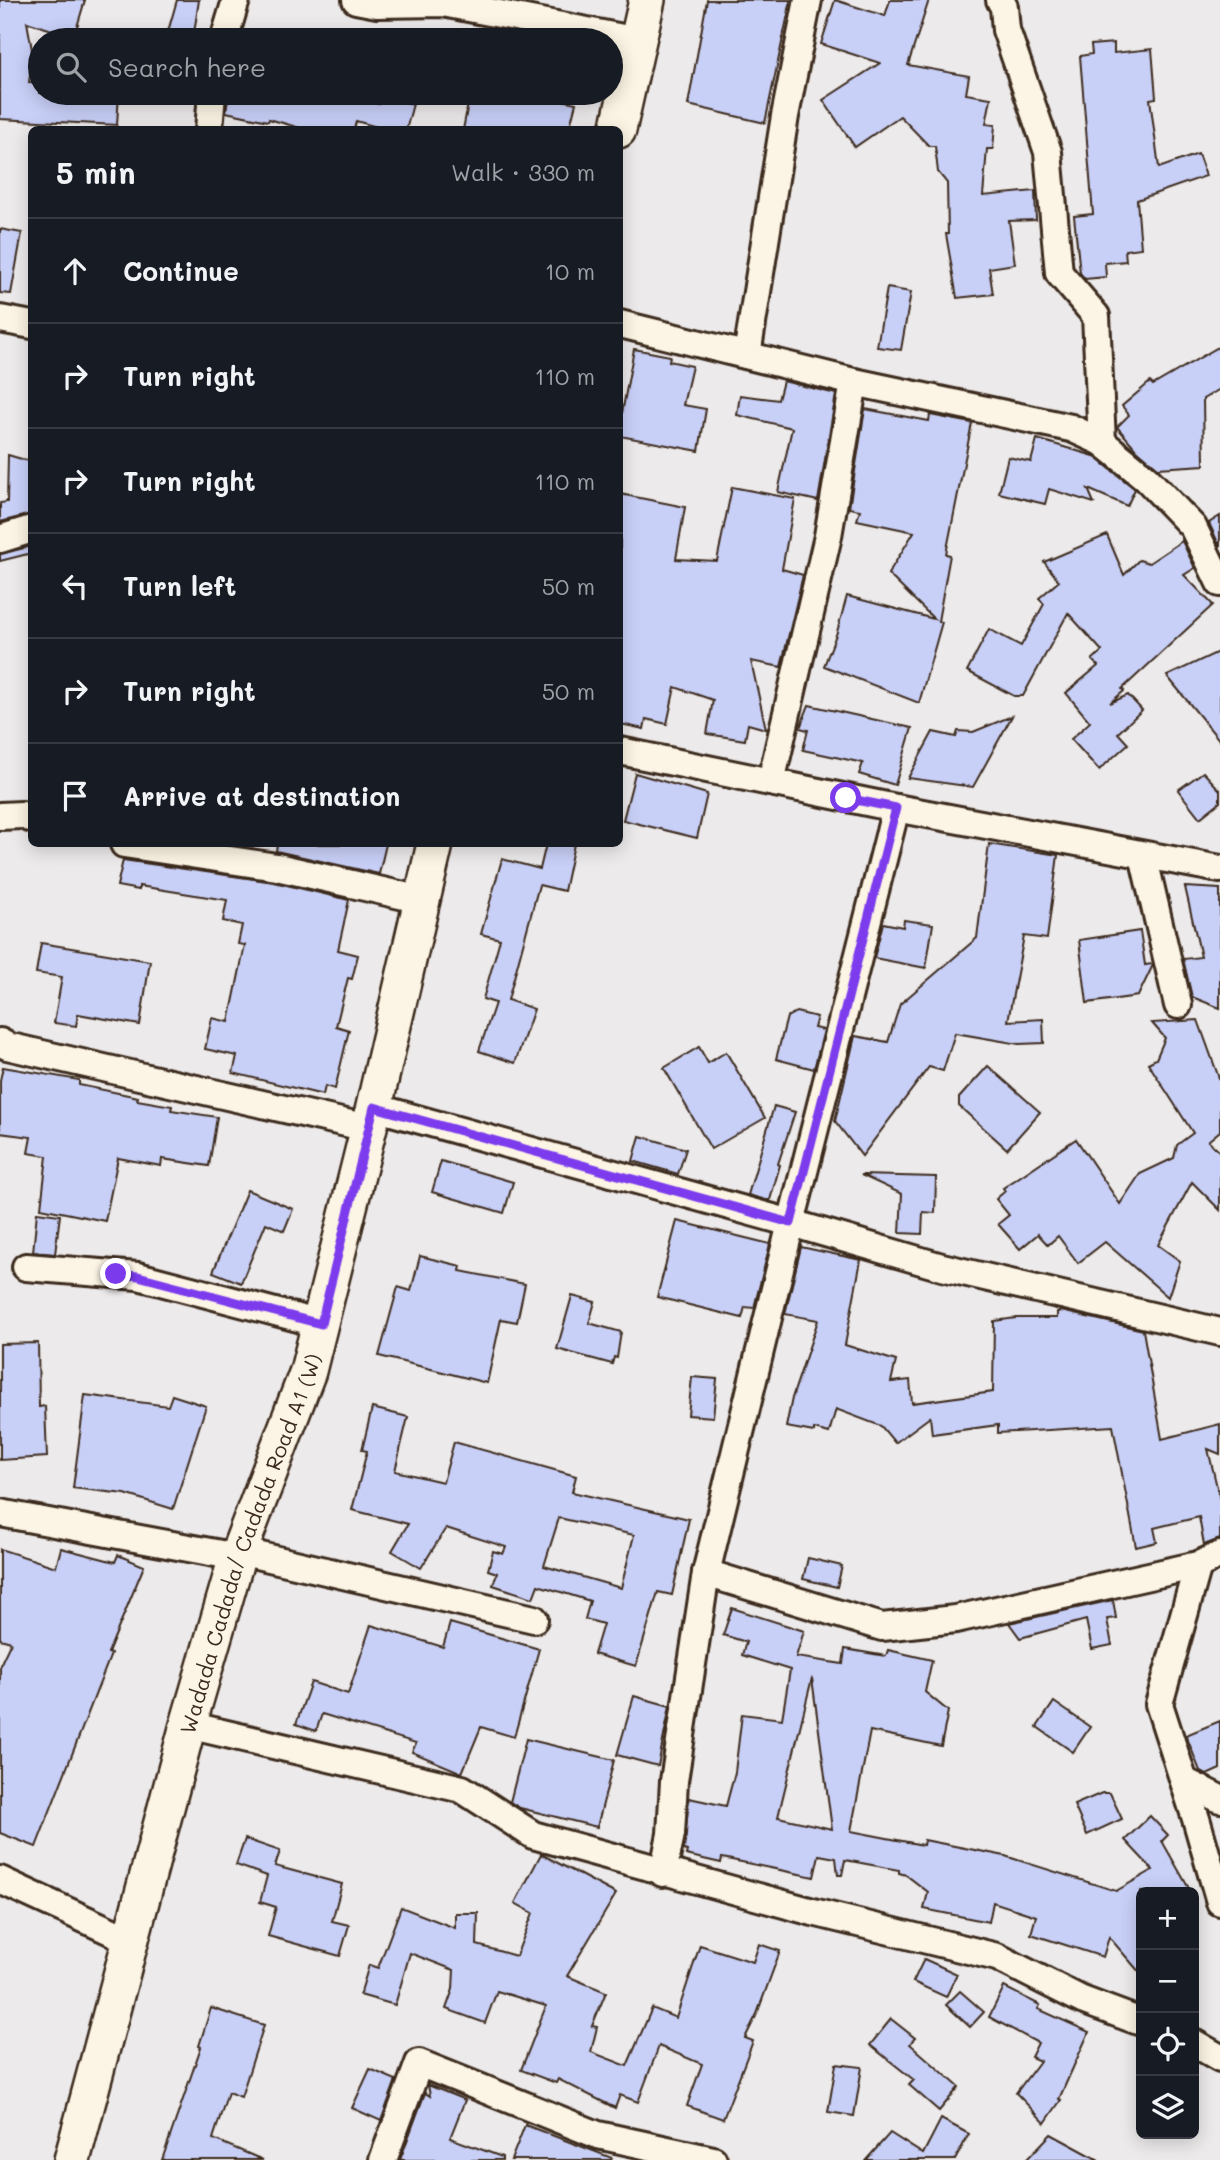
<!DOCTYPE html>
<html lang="en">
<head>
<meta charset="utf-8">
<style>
  body { margin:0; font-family:Mali,sans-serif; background:#20242c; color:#f1f3f6 }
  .controls { position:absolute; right:21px; bottom:21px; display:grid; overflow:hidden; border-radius:10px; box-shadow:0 4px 18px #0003 }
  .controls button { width:63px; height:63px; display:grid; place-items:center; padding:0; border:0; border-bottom:2px solid #363941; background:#171b24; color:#f1f3f6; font:35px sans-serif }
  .stop { position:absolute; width:21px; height:21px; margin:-16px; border:5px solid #7c3aed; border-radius:50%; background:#fff }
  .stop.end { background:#7c3aed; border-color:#fff; box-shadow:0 2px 7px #0008 }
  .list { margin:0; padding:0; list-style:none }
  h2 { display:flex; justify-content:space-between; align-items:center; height:91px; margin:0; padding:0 28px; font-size:30px }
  h2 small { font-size:23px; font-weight:400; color:#9ea1a6 }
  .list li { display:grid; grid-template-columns:46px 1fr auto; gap:21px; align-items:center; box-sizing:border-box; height:105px; padding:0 28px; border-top:2px solid #363941 }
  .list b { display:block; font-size:26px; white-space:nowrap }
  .list em { font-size:23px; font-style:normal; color:#9ea1a6 }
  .icon { flex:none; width:38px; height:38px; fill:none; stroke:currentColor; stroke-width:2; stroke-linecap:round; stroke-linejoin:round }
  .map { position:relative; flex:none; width:1220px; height:2160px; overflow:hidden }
  .search { position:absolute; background:#171b24; box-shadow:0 4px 18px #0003; left:28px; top:28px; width:595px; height:77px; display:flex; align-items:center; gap:18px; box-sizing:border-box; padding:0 24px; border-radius:38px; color:#9ea1a6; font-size:26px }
  .panel { position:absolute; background:#171b24; box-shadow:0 4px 18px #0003; left:28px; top:126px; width:595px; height:721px; border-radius:10px }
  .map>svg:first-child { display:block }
  .building { fill:#c9d0f8; stroke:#3b2a1e; stroke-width:2; fill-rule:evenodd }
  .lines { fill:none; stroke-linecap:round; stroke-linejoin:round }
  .minor-casing { stroke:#3b2a1e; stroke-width:32 }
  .major-casing { stroke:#3b2a1e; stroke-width:40 }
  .minor { stroke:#fcf5e5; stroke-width:26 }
  .major { stroke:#fcf5e5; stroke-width:35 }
  .route { stroke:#7c3aed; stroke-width:9 }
  .labels { text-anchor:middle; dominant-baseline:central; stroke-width:5; stroke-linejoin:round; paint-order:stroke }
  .street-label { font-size:21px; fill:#3b2a1e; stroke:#fcf5e5 }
</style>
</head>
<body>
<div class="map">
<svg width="1220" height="2160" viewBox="0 0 1220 2160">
  <rect width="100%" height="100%" fill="#edeaeb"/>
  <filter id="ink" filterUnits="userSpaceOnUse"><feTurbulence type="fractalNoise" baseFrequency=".0143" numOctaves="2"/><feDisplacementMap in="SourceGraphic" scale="14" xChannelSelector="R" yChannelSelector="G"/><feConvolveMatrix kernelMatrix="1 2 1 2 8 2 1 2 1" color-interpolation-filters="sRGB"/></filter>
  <g filter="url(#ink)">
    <g class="building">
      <polygon points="0,0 85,0 74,37 27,22 33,55 29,82 40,83 40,93 119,93 117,125 0,119"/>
      <polygon points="177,0 199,0 193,40 173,40 173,36 167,35"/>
      <polygon points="707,0 791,0 765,123 688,105"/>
      <polygon points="835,0 885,16 890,0 929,0 908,65 969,76 966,94 991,98 986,124 995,125 993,149 987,149 983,196 1035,191 1036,220 1009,221 1015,264 989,268 993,294 957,298 946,234 948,234 947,183 938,172 935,146 929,146 900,116 855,147 823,100 880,63 821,44"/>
      <polygon points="489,28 511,32 509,40 486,40"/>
      <polygon points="1114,43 1114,53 1152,49 1156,98 1150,99 1159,168 1198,154 1206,176 1137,200 1141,248 1125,250 1126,261 1105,263 1106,277 1085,279 1080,273 1074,216 1093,214 1080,56 1092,54 1091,45"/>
      <polygon points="229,93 338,93 379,104 382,96 413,104 406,130 388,130 356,121 354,130 307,130 269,119 268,121 226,112"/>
      <polygon points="470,93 530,93 576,103 569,130 463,130"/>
      <polygon points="0,229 22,233 11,294 0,293"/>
      <polygon points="887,288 911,292 901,350 877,347"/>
      <polygon points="1220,346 1220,389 1203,399 1204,465 1158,468 1137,450 1117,427 1129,415 1122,406 1150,382 1153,385"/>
      <polygon points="634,349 670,356 669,361 692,366 683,405 706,409 699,451 620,436 620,424"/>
      <polygon points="783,381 836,394 818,501 778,492 792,428 737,415 740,395 778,400"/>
      <polygon points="865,409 929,421 930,415 972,423 946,554 950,555 938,621 942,622 919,703 824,666 837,632 847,596 934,619 888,574 914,532 857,520 860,510 849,508"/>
      <polygon points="1037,439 1094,456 1135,489 1127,506 1088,489 1094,503 1049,489 1045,504 999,493 1008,457 1031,462"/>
      <polygon points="8,455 32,462 32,514 0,522 0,503 7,502"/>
      <polygon points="732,487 795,499 782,569 803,575 781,667 751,661 766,729 748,724 745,740 707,734 713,700 675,687 667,724 646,719 644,729 620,724 620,494 685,507 676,559 717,561"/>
      <polygon points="1220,516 1220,547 1209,523"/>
      <polygon points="1107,535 1124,575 1139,560 1149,563 1182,541 1195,568 1184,575 1213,605 1122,689 1124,691 1110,703 1128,695 1142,710 1118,733 1128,744 1099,770 1071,739 1090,722 1066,693 1098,666 1092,660 1102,651 1068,613 1023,696 1014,696 967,671 989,629 1021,646 1044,604 1039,598 1059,581 1044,562"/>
      <polygon points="32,546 32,553 0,561 0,554"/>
      <polygon points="1220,651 1220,741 1167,676"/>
      <polygon points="809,705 912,728 895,785 859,774 863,763 803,750 808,730 800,728"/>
      <polygon points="1012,716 973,787 908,778 933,732 956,737 958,731 973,732"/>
      <polygon points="1203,772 1220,790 1220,802 1200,818 1178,790"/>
      <polygon points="635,773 707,794 697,838 623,820"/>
      <polygon points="277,844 386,844 379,874 276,851"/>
      <polygon points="546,844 574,844 564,891 539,885 508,1000 534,1009 515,1063 479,1051 495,1003 483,999 500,939 481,934 502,859 540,869"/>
      <polygon points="989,844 1058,855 1047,939 1024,936 1008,1021 1043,1019 1044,1043 1019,1044 955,1033 943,1071 929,1067 862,1156 835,1121 855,1036 888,1042 900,1004 977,938"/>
      <polygon points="123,860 274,882 349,900 338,950 358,955 352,979 348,978 336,1026 349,1030 335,1089 325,1086 323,1095 233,1073 237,1056 205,1049 212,1018 229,1022 245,945 238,944 242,925 223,921 227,900 139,886 139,890 117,886"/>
      <polygon points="1185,887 1220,889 1220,1008 1192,997 1183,959 1201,957"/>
      <polygon points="904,920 933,924 926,968 874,958 883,923 903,927"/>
      <polygon points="1140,931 1145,965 1152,964 1153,965 1138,996 1087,1003 1079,940"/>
      <polygon points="41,943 150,961 140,1025 78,1014 76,1026 54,1023 62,977 36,973"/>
      <polygon points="796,1012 817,1017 814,1028 824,1030 814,1069 776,1059 787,1017"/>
      <polygon points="1198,1020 1220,1081 1220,1131 1208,1141 1220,1152 1220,1210 1192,1182 1158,1245 1180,1261 1168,1297 1105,1242 1078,1263 1058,1236 1048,1245 1038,1234 1020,1249 998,1224 1009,1215 996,1199 1005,1191 1003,1188 1076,1139 1120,1204 1140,1174 1174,1158 1177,1145 1193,1133 1148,1063 1156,1059 1165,1038 1152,1023"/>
      <polygon points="699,1047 708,1063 726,1052 765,1118 711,1149 664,1068"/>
      <polygon points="988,1066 1040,1112 1007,1149 959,1106 959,1098"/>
      <polygon points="3,1067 79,1080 79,1085 138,1097 137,1100 172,1106 171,1110 217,1117 209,1166 162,1159 161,1166 118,1158 105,1221 41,1208 47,1156 28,1153 31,1137 0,1133 0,1080"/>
      <polygon points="774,1106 795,1112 778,1164 780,1165 770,1200 766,1200 748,1195"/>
      <polygon points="640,1136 686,1149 678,1174 633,1161"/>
      <polygon points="441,1161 513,1182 504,1213 432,1192"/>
      <polygon points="861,1175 936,1177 935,1213 923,1212 922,1234 900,1233 902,1194"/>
      <polygon points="247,1190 293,1209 284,1231 266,1223 241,1283 213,1272"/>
      <polygon points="37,1212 60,1215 55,1254 33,1252"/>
      <polygon points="677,1221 770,1244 754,1308 745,1307 742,1318 657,1297"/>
      <polygon points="801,1247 861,1260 845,1345 896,1361 891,1382 910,1380 912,1403 993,1392 994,1321 1016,1318 1057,1318 1057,1312 1061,1311 1143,1330 1162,1439 1220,1424 1220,1454 1208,1449 1220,1500 1220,1539 1204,1545 1199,1517 1154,1528 1157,1542 1136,1547 1113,1426 998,1433 998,1425 932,1434 930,1417 895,1443 881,1426 836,1409 829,1433 814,1429 814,1432 786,1427 792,1398 818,1320 785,1314"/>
      <polygon points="420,1256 461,1266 460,1271 525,1284 517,1322 501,1319 487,1383 379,1356 398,1287 411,1291"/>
      <polygon points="572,1296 595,1302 589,1323 621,1332 617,1358 614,1357 612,1364 557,1349"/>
      <polygon points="38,1343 39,1407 45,1406 47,1457 0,1460 0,1344"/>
      <polygon points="692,1377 717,1379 713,1417 688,1415"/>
      <polygon points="85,1395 168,1406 172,1395 206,1406 173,1509 125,1494 73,1488"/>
      <path d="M372,1408l36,9 -13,54 48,11 11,-40 122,34 -4,16 117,27 -17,76 -14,-3 -22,74 -42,-12 9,-30 -18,-5 5,-18 -52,-16 -5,13 -40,-13 4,-12 -9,-3 5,-19 10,3 3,-7 -60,-19 -25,40 -29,-17 16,-27 -56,-14 15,-59 -5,-1zM559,1518l75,17 -13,53 -77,-22z"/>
      <polygon points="61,1548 115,1562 118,1555 144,1566 108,1653 111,1654 36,1847 0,1833 0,1665 11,1642 0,1639 0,1549 56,1567"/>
      <polygon points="808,1558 842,1566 837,1587 803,1579"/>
      <polygon points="1113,1600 1116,1618 1107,1619 1112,1645 1092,1649 1086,1620 1020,1638 1009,1623"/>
      <path d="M732,1608l72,23 -8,26 47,7 2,-15 41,7 2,-6 44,10 -7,32 23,19 -7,35 -71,-15 -19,100 72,14 1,-5 81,16 111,35 37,-21 -28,-30 25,-24 18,19 -6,6 29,51h-50v82l-32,-37 -6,20 -72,-23 5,-18 -43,-14 -4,20 -65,-13 4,-17 -22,-17 -7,-2v-3l-54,-10 -3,15h-4l-2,-17 -17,-3 -5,22 -92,-19 -1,5 -35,-8 1,-4 -3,-1 5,-52 37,8 9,-34 7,-58 40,5 8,-49 -48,-15 4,-13 -23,-7zM812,1678l20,151 -54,-12z"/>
      <polygon points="450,1623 539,1649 514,1737 481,1727 462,1773 412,1752 416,1743 322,1714 316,1731 296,1724 311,1682 348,1694 371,1625 443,1647"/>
      <polygon points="634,1696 670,1706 658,1766 617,1755"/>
      <polygon points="1054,1702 1090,1727 1073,1752 1037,1727"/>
      <polygon points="1220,1721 1220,1769 1207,1775 1200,1771 1186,1735"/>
      <polygon points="526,1739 614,1760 597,1827 520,1808 510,1802"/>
      <polygon points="1102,1793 1110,1793 1122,1819 1087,1835 1074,1805"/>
      <polygon points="245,1839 280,1851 275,1866 342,1884 332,1921 349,1925 340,1956 268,1936 276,1907 260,1902 267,1876 236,1865"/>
      <polygon points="541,1854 616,1894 567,1976 606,1992 592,2026 597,2027 591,2052 627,2066 652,2008 676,2018 700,1945 753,1962 759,1944 780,1951 757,2014 745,2038 753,2041 723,2119 687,2106 702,2064 659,2046 638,2102 620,2095 615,2108 558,2079 556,2083 521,2070 546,2006 497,1991 485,2023 446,2009 453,1989 454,1970 410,1953 395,2005 360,1995 369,1965 378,1968 401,1907 455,1928 455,1913 478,1913 477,1945 516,1956 533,1913 515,1903"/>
      <polygon points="924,1959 957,1974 946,1997 913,1982"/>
      <polygon points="1004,1987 1040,2005 1038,2009 1089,2032 1059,2099 1061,2100 1045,2123 1016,2093 1040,2061 1031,2057 1038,2043 989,2017"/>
      <polygon points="960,1991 984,2012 970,2027 946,2005"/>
      <polygon points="211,2008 264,2025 241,2097 228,2092 213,2139 263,2160 162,2160 201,2047 199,2046"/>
      <polygon points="891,2019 915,2038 910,2044 959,2087 939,2111 909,2085 914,2080 870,2045"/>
      <polygon points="836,2064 862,2067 854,2116 828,2112"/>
      <polygon points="370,2069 396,2080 381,2121 352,2108"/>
      <polygon points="428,2085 465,2100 450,2138 502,2157 502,2160 400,2160 425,2093 430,2096"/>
      <polygon points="941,2119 969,2134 955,2160 866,2160 890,2133 923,2154"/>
      <polygon points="525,2125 612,2158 611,2160 511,2160"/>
      <polygon points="1051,2134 1099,2160 1026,2160"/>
    </g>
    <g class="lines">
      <g class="minor-casing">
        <g id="minor">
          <polyline points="356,0 377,4 443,3 638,41"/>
          <polyline points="1000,0 1004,7 1006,30 1048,152 1059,273 1096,316 1102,442"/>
          <polyline points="224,40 236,0"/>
          <polyline points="209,130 212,93"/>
          <polyline points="0,319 32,325"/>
          <polyline points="620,324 854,382 1071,428 1102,442 1146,478 1193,527 1220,583"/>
          <polyline points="747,355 785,116 808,0"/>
          <polyline points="0,539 32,529"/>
          <polyline points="620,751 896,808 1220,869"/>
          <polyline points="771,782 828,536 854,382"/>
          <polyline points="0,816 22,815 32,819"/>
          <polyline points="124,844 277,867 422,900"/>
          <polyline points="1143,855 1178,1005"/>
          <polyline points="0,1042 7,1046 368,1128"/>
          <polyline points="374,1107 791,1223 942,1267 1220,1332"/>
          <polyline points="26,1267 138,1276 321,1324"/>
          <polyline points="0,1513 237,1557"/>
          <polyline points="239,1551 534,1619"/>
          <polyline points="1198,1565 1159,1704 1197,1822 1220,1902"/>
          <polyline points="706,1573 882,1627 956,1619 1198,1565 1220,1555"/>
          <polyline points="188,1725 462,1789 533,1835 813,1912 997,1957 1082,2000 1141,2022"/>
          <polyline points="1184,1781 1220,1799"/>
          <polyline points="663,1873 671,1834 674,1781 706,1573 791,1223 896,808"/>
          <polyline points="0,1880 132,1941"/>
          <polyline points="1194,2043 1220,2058"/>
          <polyline points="383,2160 419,2063 598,2135 713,2160"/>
        </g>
      </g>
      <g class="major-casing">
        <g id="major">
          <polyline points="618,130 647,0"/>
          <path id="s1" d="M72,2160l116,-435 49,-168 71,-186 66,-264 61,-263"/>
        </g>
      </g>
      <use href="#minor" class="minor"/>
      <use href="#major" class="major"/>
    </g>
  </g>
  <g class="lines" filter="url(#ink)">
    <polyline class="route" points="116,1274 138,1276 321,1324 374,1107 791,1223 896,808 846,798"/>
  </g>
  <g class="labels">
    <g class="street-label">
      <text stroke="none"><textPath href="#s1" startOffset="642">Wadada Cadada/ Cadada Road A1 (W)</textPath></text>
    </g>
  </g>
</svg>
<div class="controls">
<button>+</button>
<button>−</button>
<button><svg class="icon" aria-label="locate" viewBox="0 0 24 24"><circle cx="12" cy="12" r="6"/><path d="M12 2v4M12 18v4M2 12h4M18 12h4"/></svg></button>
<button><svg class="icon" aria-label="layers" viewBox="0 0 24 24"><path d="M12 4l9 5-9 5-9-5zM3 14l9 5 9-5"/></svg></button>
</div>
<div class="stop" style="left:846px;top:798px"></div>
<div class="stop end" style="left:116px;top:1274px"></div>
<div class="search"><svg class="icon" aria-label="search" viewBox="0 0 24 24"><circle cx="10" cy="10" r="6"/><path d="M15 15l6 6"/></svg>Search here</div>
<section class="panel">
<h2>5 min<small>Walk · 330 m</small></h2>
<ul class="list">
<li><svg class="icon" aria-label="ahead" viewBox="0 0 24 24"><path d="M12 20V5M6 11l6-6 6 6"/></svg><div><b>Continue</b></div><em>10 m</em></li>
<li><svg class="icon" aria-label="right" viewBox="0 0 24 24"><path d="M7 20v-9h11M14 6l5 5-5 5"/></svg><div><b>Turn right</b></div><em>110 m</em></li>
<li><svg class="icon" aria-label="right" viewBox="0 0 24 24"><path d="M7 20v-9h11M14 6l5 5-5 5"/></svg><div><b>Turn right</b></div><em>110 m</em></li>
<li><svg class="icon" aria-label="left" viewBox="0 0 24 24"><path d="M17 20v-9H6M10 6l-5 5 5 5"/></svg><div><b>Turn left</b></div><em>50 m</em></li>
<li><svg class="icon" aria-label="right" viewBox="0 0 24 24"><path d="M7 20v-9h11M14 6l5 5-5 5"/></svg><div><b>Turn right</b></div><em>50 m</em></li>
<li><svg class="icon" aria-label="arrive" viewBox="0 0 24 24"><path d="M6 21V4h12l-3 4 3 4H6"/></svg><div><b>Arrive at destination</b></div></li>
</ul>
</section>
</div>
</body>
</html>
